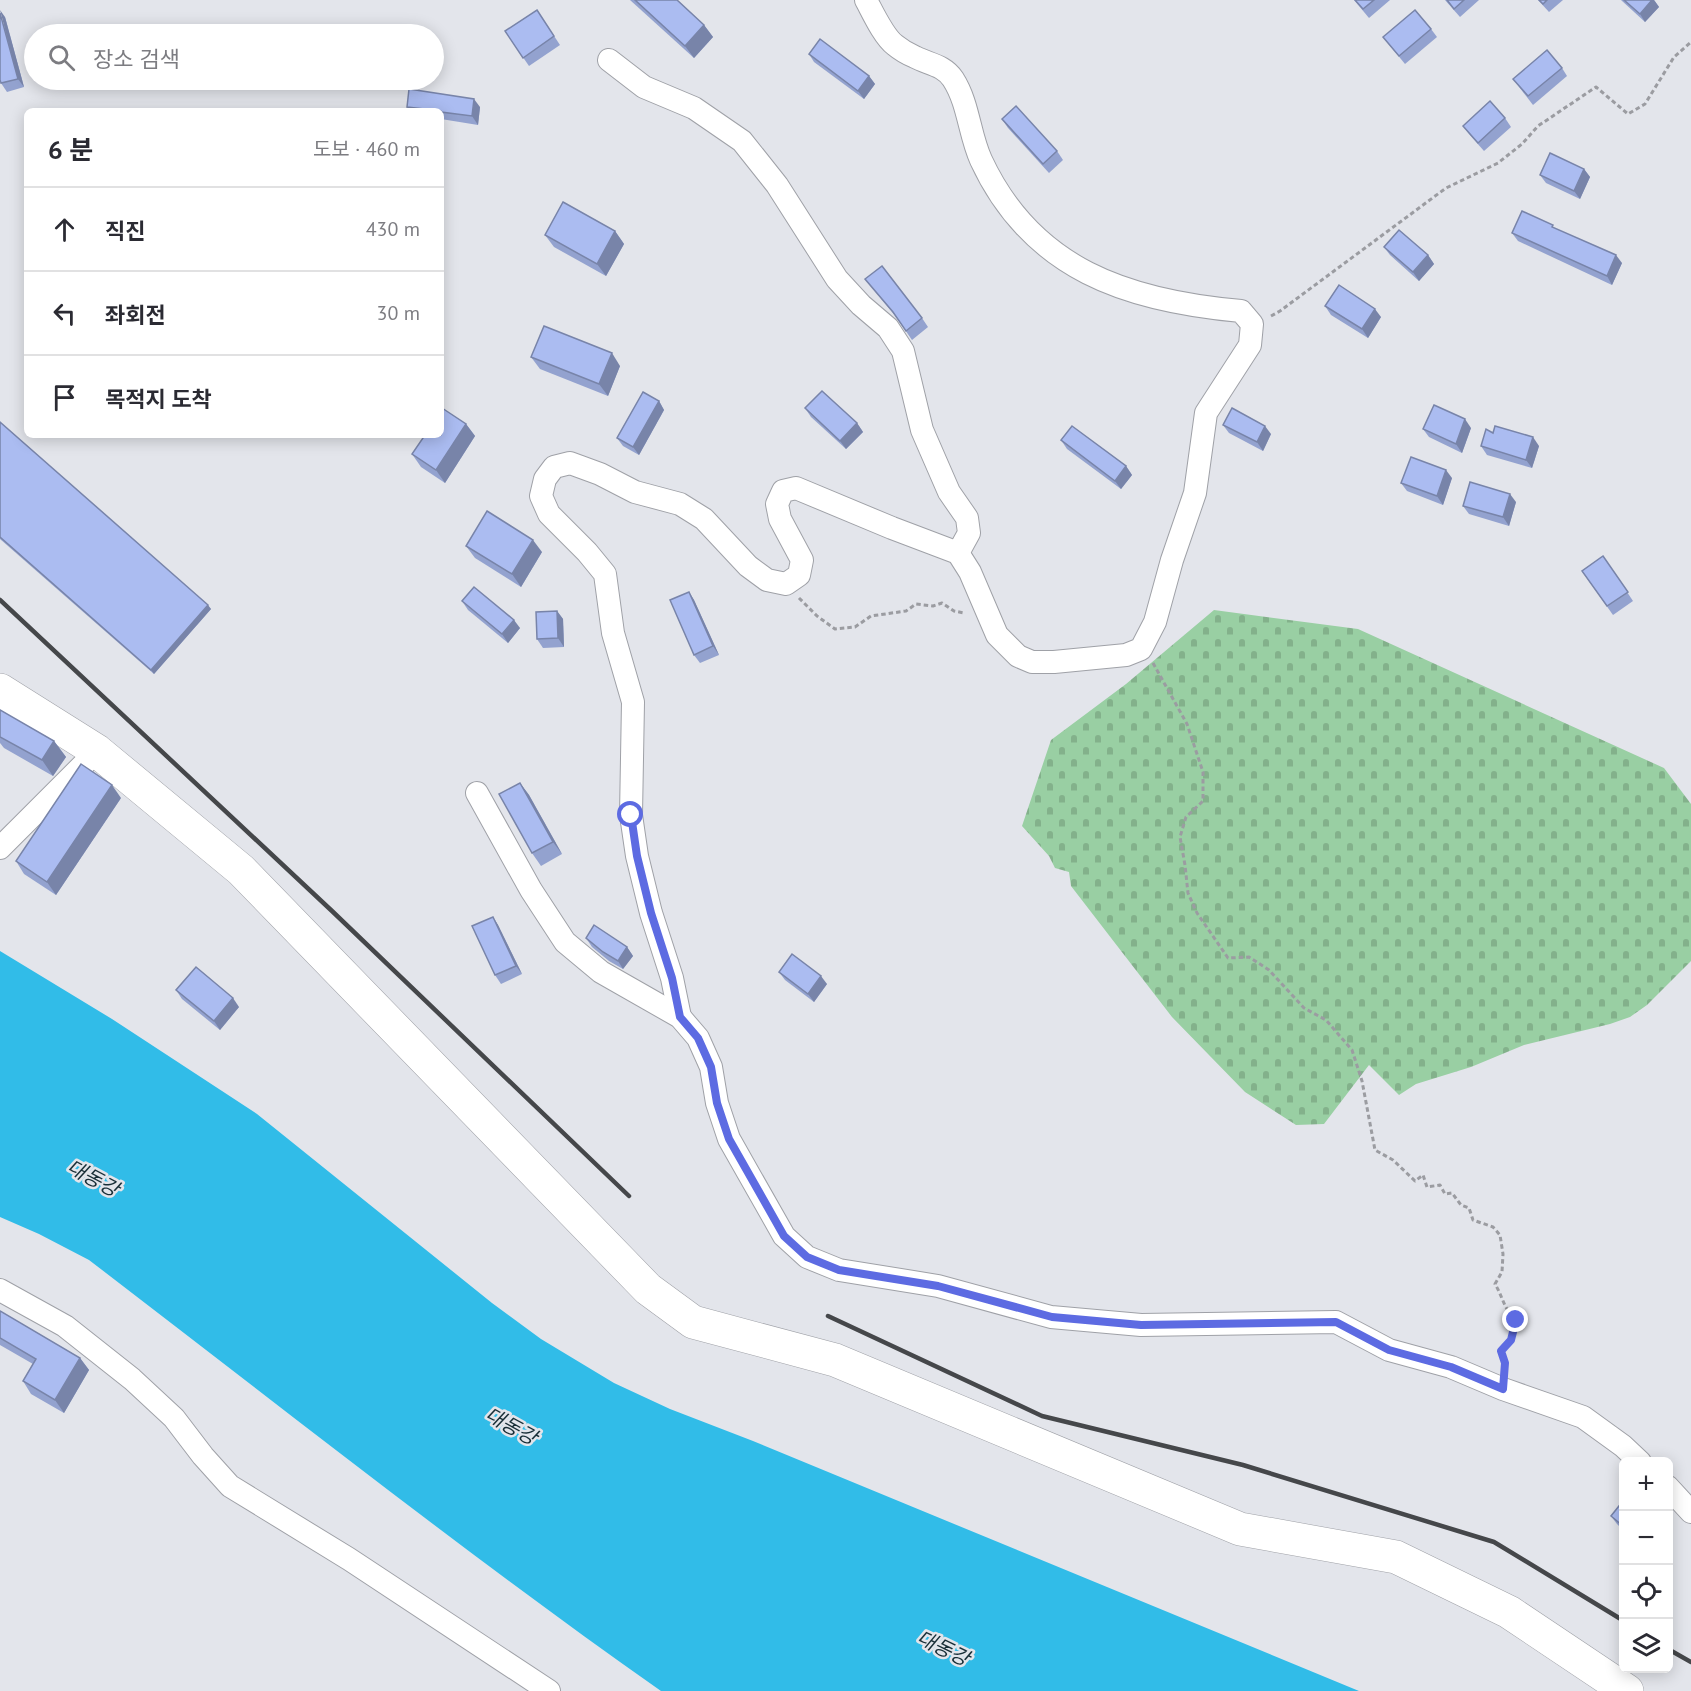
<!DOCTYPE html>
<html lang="ko">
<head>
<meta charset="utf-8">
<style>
  body { margin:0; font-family:"PT Sans","Noto Sans KR",sans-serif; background:#f2f2f3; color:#2b2b33 }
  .controls { position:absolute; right:18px; bottom:18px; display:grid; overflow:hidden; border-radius:9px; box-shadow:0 3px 15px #0003 }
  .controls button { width:54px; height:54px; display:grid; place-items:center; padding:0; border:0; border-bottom:2px solid #e1e1e2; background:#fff; color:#2b2b33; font:30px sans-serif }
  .stop { position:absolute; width:18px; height:18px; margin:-14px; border:4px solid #5d6be2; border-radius:50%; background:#fff }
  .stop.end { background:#5d6be2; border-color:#fff; box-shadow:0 2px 6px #0008 }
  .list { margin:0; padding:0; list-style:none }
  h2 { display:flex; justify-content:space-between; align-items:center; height:78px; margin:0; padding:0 24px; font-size:26px }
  h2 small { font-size:20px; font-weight:400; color:#7c7c81 }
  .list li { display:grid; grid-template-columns:39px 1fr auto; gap:18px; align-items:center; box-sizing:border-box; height:84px; padding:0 24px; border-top:2px solid #e1e1e2 }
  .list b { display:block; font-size:22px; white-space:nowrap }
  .list em { font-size:20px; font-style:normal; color:#7c7c81 }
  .icon { flex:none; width:33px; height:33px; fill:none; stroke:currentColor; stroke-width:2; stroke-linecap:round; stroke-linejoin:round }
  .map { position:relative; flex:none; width:1691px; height:1691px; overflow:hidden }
  .search { position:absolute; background:#fff; box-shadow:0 3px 15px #0003; left:24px; top:24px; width:420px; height:66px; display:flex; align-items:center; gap:15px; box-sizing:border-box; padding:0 21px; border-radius:33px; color:#7c7c81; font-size:22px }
  .panel { position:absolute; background:#fff; box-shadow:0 3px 15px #0003; left:24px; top:108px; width:420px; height:330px; border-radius:9px }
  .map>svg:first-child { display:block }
  .cemetery { fill:url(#cemetery-stones) }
  .water { fill:#31bce8 }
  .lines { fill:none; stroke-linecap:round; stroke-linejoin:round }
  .street-casing { stroke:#9fa1a7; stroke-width:24 }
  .primary-casing { stroke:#9fa1a7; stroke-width:34 }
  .path { stroke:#9b9ca1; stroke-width:3; stroke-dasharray:4.5 3; stroke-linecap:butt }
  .street { stroke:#fff; stroke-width:22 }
  .primary { stroke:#fff; stroke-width:33 }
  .rail { stroke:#45474a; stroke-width:4.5 }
  .wall { fill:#93a2cf }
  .shaded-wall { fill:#7884a9 }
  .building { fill:#abbcf1; stroke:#7884a9; stroke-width:1.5 }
  .route { stroke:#5d6be2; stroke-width:8 }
  .labels { text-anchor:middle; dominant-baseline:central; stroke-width:5; stroke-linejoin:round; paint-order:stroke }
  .water-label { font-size:20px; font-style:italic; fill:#182e37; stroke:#e3e5eb }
</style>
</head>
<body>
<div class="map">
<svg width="1691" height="1691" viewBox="0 0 1691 1691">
  <defs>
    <pattern id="cemetery-stones" width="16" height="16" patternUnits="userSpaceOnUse" patternTransform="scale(1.5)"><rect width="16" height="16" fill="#99cfa3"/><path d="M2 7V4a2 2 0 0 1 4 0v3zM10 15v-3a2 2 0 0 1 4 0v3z" fill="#83b18b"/></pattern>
  </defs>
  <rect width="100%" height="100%" fill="#e3e5eb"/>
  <polygon class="cemetery" points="1214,610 1358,629 1664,768 1691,804 1691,961 1647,1005 1630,1017 1610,1024 1524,1045 1471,1067 1416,1084 1399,1095 1369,1065 1324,1124 1296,1125 1245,1092 1172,1017 1071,886 1069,872 1055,868 1049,856 1022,826 1051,740 1126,684"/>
  <path class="water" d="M0,951l112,68 145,95 235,189 49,36 73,44 56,26 83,32 606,250h-698c-195,-137 -382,-286 -572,-431l-50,-26 -39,-17z"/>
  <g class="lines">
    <g class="street-casing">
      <g id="street">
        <polyline points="609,60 644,87 694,108 742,141 777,185 837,279 861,305 888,328 903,351 922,430 949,492 967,518 969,533 958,553"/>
        <polyline points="477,793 531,890 565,942 601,972 680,1017 698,1038 711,1067 717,1103 729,1139 784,1236 807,1257 839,1270 938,1286 1051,1317 1141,1325 1336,1322 1389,1350 1451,1367 1503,1389 1583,1417 1623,1446 1640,1462"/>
        <polyline points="0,848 97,751"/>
        <path d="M680,1017l-8,-39 -21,-65 -14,-57 -6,-41 2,-113 -20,-69 -8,-59 -18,-22 -38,-38 -8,-18 4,-17 9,-12 16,-4 30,11 35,18 45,12 24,15 44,47 19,14 19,4 13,-9 3,-15 -22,-41 -3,-15 6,-13 13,-3 96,40 66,25 12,19 27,63 21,21 14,6h22l72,-7 15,-6 14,-27 17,-62 23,-67 11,-80 44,-68 2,-21 -11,-13c-113,-10 -209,-41 -260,-151 -12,-26 -12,-56 -28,-81 -9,-14 -25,-15 -38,-22 -7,-3 -14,-7 -20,-12 -11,-8 -22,-32 -29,-45"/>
        <polyline points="0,1290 65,1326 132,1379 174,1418 203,1456 230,1486 349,1559 549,1691"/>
        <polyline points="1668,1487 1691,1512"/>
      </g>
    </g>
    <g class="primary-casing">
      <polyline id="primary" points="0,690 97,751 241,870 648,1289 693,1322 835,1360 1240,1529 1396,1557 1509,1612 1627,1691"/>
    </g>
    <g class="path">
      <polyline points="1271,316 1280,311 1446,188 1498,163 1522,144 1538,126 1596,87 1628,114 1645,104 1674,57 1691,42"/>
      <polyline points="799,598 817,616 835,629 855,627 871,616 906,611 916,604 933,606 942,603 954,611 964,613"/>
      <path d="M1153,663l34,61 16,48v29l-17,16 -6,20 5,28 3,28 9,20 31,45 21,-1 20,13 35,38 22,12 26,30 10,31 13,69 18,10 22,21 8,-6 4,12 13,-2 5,9 7,-1 9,12 8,3 4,12 20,7 7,8 3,19 -1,18 -7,12c8,13 9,26 21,36l-5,20 -10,11 4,12v6"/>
    </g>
    <use href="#street" class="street"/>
    <use href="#primary" class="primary"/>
    <g class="rail">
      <polyline points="0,600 332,911 629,1196"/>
      <polyline points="828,1316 1042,1416 1243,1465 1494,1542 1624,1621"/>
      <polyline points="1668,1649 1691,1662"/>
    </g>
  </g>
  <g class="wall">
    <polygon points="630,0 677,0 704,25 713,37 694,58"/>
    <polygon points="1354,0 1390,0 1369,18"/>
    <polygon points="1445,0 1479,0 1460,17"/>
    <polygon points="1538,0 1563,0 1549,12"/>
    <polygon points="1621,0 1654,0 1659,7 1645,22"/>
    <polygon points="537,10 560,45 529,66 505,31"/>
    <polygon points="5,17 24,87 7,92 1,83"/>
    <polygon points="1431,29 1437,37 1405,64 1383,37"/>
    <polygon points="809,54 869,76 875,84 864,99 814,62"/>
    <polygon points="1562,68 1567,76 1533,105 1513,79"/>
    <polygon points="407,107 480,107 478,125 441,119 441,111 410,111"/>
    <polygon points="1505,118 1511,127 1484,151 1469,134 1463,126"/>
    <polygon points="1002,119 1057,151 1063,160 1049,173 1008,128"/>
    <polygon points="1584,169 1590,177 1580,199 1546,183 1540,175"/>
    <polygon points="615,231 624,244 606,276 554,247 545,235"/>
    <polygon points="1512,233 1622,263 1612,285 1518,241"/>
    <polygon points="1384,247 1428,255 1434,264 1419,281 1390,255"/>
    <polygon points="865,279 922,318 928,327 912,340 897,318"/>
    <polygon points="1325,306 1381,317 1368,338 1331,315"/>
    <polygon points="531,357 620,366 608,396 540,369"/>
    <polygon points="659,401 664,410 639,455 623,446 617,438"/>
    <polygon points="805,408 857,423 863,432 846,449 811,417"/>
    <polygon points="0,422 211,609 154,674 0,539"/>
    <polygon points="466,424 475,436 445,483 421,467 412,454"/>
    <polygon points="1223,425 1271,434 1263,451 1229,433"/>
    <polygon points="1471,428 1462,453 1429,437 1423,429"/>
    <polygon points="1493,433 1539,446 1532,468 1487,455 1481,446"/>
    <polygon points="1061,440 1126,466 1132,475 1121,489 1067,449"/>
    <polygon points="1452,478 1443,505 1407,491 1401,483"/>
    <polygon points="1516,502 1509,526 1469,514 1463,506"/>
    <polygon points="466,546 542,552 521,587 475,558"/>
    <polygon points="1603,556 1633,601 1613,615 1582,571"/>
    <polygon points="689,592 694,600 719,655 700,663 694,655"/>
    <polygon points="462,601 520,628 508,643 468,610"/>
    <polygon points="557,611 563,619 564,647 543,648 537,639"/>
    <polygon points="0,710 54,741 66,757 53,776 4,748 0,743"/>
    <polygon points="520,783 529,795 562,854 541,866 532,853"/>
    <polygon points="121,798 56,895 24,874 16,861"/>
    <polygon points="493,917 498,925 522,974 501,984 495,975"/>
    <polygon points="586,938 627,947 633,956 623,969 609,961 592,947"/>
    <polygon points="779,972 827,984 814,1002 785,980"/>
    <polygon points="176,990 239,1007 220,1030 182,999"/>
    <polygon points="0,1311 80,1358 89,1370 64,1413 31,1394 23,1381 33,1364 0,1345"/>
    <polygon points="1623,1501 1623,1530 1617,1524 1611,1516"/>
  </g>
  <g class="shaded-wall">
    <polygon points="1652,0 1654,0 1659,7 1645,22 1640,14"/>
    <polygon points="0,10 5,17 24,87 18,79"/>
    <polygon points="704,25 713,37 694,58 685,46"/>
    <polygon points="869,76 875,84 864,99 858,91"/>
    <polygon points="474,99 480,107 478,125 472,116"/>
    <polygon points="1584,169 1590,177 1580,199 1574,191"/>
    <polygon points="615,231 624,244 606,276 597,264"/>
    <polygon points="1428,255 1434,264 1419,281 1413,272"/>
    <polygon points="1616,255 1622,263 1612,285 1607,276"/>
    <polygon points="1375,309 1381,317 1368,338 1362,329"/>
    <polygon points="612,353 620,366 608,396 599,384"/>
    <polygon points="659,401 664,410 639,455 633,447"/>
    <polygon points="1465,419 1471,428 1462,453 1456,444"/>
    <polygon points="857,423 863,432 846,449 840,441"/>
    <polygon points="466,424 475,436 445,483 436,470"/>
    <polygon points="1265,426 1271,434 1263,451 1257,442"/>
    <polygon points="1533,437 1539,446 1532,468 1526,460"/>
    <polygon points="1126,466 1132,475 1121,489 1115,481"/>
    <polygon points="1446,470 1452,478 1443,505 1437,496"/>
    <polygon points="1510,494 1516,502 1509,526 1503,517"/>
    <polygon points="533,540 542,552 521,587 512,574"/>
    <polygon points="689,592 694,600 719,655 713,646"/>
    <polygon points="208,605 211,609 154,674 151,670"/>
    <polygon points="557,611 563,619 564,647 558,638"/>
    <polygon points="514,620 520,628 508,643 502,634"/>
    <polygon points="54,741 66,757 53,776 42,760"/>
    <polygon points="520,783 529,795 562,854 553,842"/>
    <polygon points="112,785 121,798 56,895 47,882"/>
    <polygon points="493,917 498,925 522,974 516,966"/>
    <polygon points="627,947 633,956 623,969 618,961"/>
    <polygon points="821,976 827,984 814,1002 808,994"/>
    <polygon points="233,998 239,1007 220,1030 214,1021"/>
    <polygon points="80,1358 89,1370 64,1413 55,1400"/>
  </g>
  <g class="building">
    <polygon points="635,0 677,0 704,25 685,46"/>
    <polygon points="1355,0 1374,0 1363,9"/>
    <polygon points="1447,0 1464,0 1454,9"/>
    <polygon points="1539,0 1547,0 1543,4"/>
    <polygon points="1624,0 1652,0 1640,14"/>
    <polygon points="537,10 554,36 523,58 505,31"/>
    <polygon points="1415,10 1431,29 1399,56 1383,37"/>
    <polygon points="0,13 18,79 1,83 0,80"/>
    <polygon points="820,39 869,76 858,91 809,54"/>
    <polygon points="1547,50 1562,68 1528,96 1513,79"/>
    <polygon points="409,89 474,99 472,116 441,112 441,111 407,107"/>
    <polygon points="1490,101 1505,118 1478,143 1463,126"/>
    <polygon points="1016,106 1057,151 1043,164 1002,119"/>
    <polygon points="1550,153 1584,169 1574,191 1540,175"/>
    <polygon points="563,202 615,231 597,264 545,235"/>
    <polygon points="1522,211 1553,225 1552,227 1616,255 1607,276 1512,233"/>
    <polygon points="1399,230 1428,255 1413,272 1384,247"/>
    <polygon points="882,266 922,318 906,331 893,312 865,279"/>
    <polygon points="1339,285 1375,309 1362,329 1325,306"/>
    <polygon points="544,326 612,353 599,384 531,357"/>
    <polygon points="822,391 857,423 840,441 805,408"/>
    <polygon points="643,392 659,401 633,447 617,438"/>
    <polygon points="1434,405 1465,419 1456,444 1423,429"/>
    <polygon points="442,408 466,424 436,470 412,454 425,435 441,435 441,410"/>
    <polygon points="1232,408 1265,426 1257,442 1223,425"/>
    <polygon points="0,422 208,605 151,670 0,537"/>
    <polygon points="1072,426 1126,466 1115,481 1061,440"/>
    <polygon points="1495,426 1533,437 1526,460 1481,446 1486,429 1493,433"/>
    <polygon points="1411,457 1446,470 1437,496 1401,483"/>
    <polygon points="1470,482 1510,494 1503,517 1463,506"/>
    <polygon points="487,511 533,540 512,574 466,546"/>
    <polygon points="1603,556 1628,592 1607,606 1582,571"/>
    <polygon points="474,587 514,620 502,634 462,601"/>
    <polygon points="689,592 713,646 694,655 670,600"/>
    <polygon points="557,611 558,638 537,639 536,612"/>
    <polygon points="0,710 54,741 42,760 0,737"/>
    <polygon points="81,764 112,785 47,882 16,861"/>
    <polygon points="520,783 553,842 532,853 499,794"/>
    <polygon points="493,917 516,966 495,975 472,926"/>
    <polygon points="594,925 627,947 618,961 603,952 586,938"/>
    <polygon points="792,954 821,976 808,994 779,972"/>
    <polygon points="196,967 233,998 214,1021 176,990"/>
    <polygon points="0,1311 80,1358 55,1400 23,1381 36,1359 0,1338"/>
    <polygon points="1623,1501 1623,1526 1611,1516"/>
  </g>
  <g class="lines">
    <polyline class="route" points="631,815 637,856 651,913 672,978 680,1017 698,1038 711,1067 717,1103 729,1139 784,1236 807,1257 839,1270 938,1286 1052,1317 1141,1325 1336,1322 1389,1350 1451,1367 1503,1389 1505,1363 1501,1351 1511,1340 1516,1320"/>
  </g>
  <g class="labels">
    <g class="water-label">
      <text transform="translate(93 1178) rotate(28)">대동강</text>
      <text transform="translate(511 1426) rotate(29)">대동강</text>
      <text transform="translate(943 1648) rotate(26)">대동강</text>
    </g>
  </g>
</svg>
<div class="controls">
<button>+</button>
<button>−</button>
<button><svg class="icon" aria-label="locate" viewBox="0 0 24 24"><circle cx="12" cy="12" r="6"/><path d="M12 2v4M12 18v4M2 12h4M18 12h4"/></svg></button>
<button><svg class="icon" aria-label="layers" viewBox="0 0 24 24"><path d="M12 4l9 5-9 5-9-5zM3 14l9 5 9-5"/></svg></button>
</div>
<div class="stop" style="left:631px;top:815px"></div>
<div class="stop end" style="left:1516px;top:1320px"></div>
<div class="search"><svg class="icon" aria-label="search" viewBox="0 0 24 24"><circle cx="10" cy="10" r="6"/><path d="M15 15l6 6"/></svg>장소 검색</div>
<section class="panel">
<h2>6 분<small>도보 · 460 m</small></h2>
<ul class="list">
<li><svg class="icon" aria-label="ahead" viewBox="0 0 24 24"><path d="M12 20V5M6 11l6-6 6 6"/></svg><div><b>직진</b></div><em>430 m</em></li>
<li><svg class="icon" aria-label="left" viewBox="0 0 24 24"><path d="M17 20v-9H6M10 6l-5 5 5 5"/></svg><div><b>좌회전</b></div><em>30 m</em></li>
<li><svg class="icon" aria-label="arrive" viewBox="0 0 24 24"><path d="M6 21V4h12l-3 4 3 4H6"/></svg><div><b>목적지 도착</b></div></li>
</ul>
</section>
</div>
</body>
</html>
